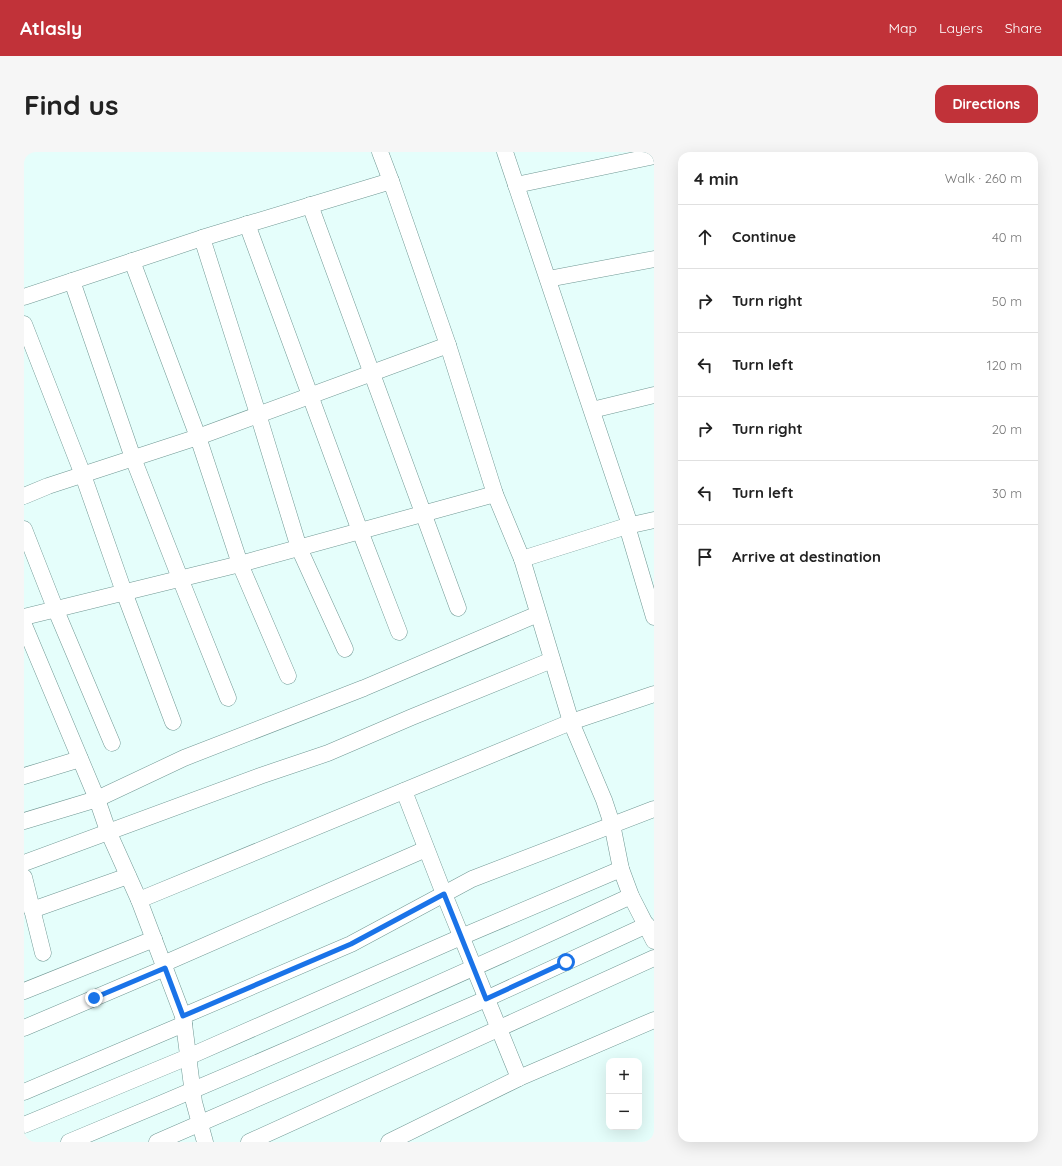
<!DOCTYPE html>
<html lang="en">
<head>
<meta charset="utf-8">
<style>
  body { margin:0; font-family:Quicksand,sans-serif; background:#f6f6f6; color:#222 }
  .controls { position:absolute; right:12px; bottom:12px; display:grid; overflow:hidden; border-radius:8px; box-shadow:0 4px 16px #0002 }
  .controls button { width:36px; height:36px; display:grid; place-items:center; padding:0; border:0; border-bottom:1px solid #e0e0e0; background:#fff; color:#222; font:20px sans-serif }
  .stop { position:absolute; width:12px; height:12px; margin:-9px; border:3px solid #1a73e8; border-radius:50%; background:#fff }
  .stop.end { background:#1a73e8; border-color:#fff; box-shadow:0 1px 4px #0008 }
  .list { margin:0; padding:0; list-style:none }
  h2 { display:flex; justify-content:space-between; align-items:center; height:52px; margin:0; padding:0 16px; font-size:17px }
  h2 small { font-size:13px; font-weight:400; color:#767676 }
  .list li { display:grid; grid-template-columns:26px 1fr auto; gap:12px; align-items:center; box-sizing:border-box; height:64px; padding:0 16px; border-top:1px solid #e0e0e0 }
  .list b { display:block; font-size:15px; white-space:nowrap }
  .list em { font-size:13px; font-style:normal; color:#767676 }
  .icon { flex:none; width:22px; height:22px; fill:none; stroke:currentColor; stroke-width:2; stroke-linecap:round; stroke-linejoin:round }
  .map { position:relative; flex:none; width:630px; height:990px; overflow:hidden; border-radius:12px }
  header { display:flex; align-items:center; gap:24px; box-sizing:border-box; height:56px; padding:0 20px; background:#c13239; color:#fff }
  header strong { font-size:19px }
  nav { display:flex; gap:22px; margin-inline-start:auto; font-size:14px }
  .intro { display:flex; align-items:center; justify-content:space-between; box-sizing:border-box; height:96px; padding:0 24px }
  h1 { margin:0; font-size:28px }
  .button { padding:10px 18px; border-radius:12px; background:#c13239; color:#fff; font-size:14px; font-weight:700 }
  main { display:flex; gap:24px; padding:0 24px }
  aside { flex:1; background:#fff; border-radius:12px; box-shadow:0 4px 16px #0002 }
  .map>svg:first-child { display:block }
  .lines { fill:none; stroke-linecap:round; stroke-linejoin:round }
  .street-casing { stroke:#709894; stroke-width:17 }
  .street { stroke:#fff; stroke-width:16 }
  .route { stroke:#1a73e8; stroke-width:5 }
</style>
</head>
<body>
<header>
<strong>Atlasly</strong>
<nav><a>Map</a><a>Layers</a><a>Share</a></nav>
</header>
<div class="intro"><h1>Find us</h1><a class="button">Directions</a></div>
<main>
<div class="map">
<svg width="630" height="990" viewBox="0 0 630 990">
  <rect width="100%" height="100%" fill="#e5fefb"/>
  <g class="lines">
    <g class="street-casing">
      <g id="street">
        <polyline points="356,0 367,29 424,193 471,342 498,407 547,570 580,648 588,672 597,717 607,744 630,789"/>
        <polyline points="481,0 606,373"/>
        <polyline points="492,33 630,4"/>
        <polyline points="286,53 434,456"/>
        <polyline points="223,72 336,379 375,480"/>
        <polyline points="178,86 234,262 275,396 321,497"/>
        <polyline points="108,109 174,285 216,412 264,524"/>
        <polyline points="524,127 630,107"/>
        <polyline points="48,129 109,306 156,426 204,546"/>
        <polyline points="0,145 178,86 367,29"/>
        <polyline points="0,172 59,323 100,440 149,570"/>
        <polyline points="568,258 630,243"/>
        <polyline points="0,344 24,334 174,285 424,193"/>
        <polyline points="603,374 630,465"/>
        <polyline points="0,377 31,456 88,591"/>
        <polyline points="498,407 603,374 630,368"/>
        <polyline points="0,465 216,412 471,342"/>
        <polyline points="0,473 73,647 84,679 115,748 159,864 170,950 181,990"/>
        <polyline points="0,624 56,607"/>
        <polyline points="380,639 420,742 495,926"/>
        <polyline points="0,669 73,647 160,606 340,536 514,462"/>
        <polyline points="0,711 236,624 304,601 388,565 528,508"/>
        <polyline points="0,725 19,801"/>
        <polyline points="115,748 547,570 630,542"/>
        <polyline points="8,758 104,724"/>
        <polyline points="139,812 402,697"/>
        <polyline points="0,839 130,787"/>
        <polyline points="159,864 327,792 448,727 630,657"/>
        <polyline points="0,876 141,816"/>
        <polyline points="0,940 160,872"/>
        <polyline points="0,973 164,905 437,785 597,717"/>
        <path d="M45,990c189,-78 376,-160 562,-246"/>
        <polyline points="133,990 462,847 623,773"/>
        <polyline points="225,990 630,806"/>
        <polyline points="365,990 495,926 630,868"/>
      </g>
    </g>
    <use href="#street" class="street"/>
  </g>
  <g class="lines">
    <polyline class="route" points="70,846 141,816 159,864 327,792 420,742 462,847 542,810"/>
  </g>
</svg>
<div class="controls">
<button>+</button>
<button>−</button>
</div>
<div class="stop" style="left:542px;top:810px"></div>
<div class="stop end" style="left:70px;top:846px"></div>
</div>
<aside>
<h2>4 min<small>Walk · 260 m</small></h2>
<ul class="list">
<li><svg class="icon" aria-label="ahead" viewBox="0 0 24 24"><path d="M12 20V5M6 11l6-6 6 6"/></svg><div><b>Continue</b></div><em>40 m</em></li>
<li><svg class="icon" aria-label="right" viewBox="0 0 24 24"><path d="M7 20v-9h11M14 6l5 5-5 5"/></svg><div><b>Turn right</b></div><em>50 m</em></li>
<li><svg class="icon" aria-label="left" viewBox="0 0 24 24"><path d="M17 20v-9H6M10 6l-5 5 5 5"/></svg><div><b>Turn left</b></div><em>120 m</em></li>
<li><svg class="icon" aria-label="right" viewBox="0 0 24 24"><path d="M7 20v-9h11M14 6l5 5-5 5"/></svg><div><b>Turn right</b></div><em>20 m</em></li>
<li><svg class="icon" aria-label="left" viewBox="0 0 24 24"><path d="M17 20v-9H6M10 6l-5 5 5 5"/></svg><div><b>Turn left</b></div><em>30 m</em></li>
<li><svg class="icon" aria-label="arrive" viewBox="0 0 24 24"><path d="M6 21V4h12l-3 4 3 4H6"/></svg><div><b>Arrive at destination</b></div></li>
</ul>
</aside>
</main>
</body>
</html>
